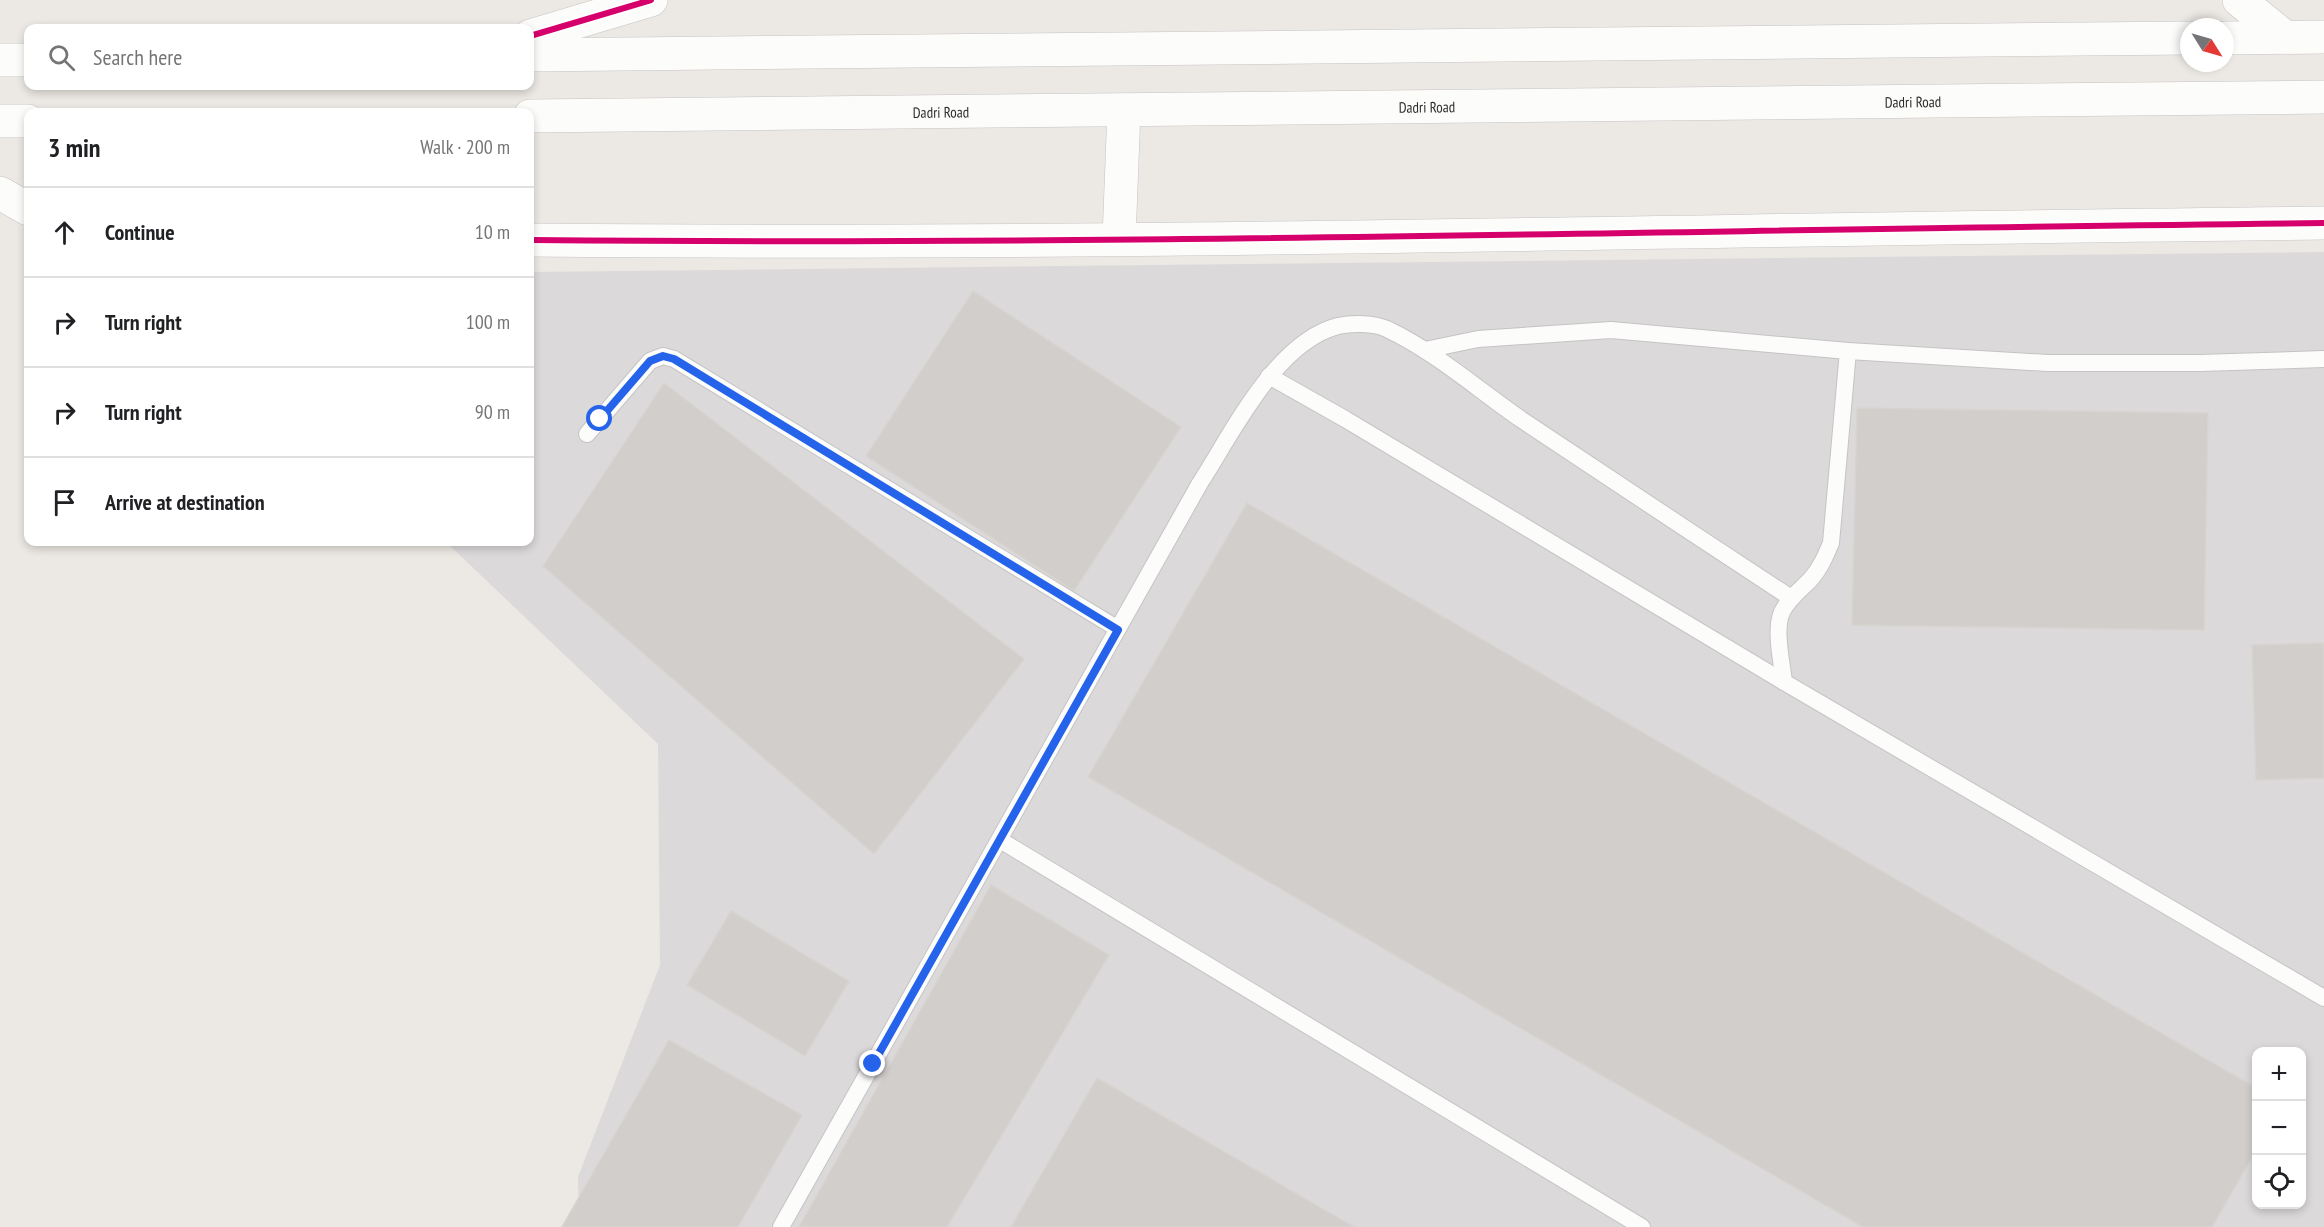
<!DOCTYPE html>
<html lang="en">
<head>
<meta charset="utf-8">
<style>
  body { margin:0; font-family:"PT Sans Narrow",sans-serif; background:#f6f6f6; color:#202124 }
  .controls { position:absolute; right:18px; bottom:18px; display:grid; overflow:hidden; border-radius:12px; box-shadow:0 3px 9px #0003 }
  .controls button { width:54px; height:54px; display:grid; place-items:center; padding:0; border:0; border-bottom:2px solid #e0e0e0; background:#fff; color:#202124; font:30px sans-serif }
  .compass { position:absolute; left:2180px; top:18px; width:54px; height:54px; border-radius:50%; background:#fff; box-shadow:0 3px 9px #0003; rotate:127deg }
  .stop { position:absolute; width:18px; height:18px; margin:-14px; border:4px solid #2563eb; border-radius:50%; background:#fff }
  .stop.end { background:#2563eb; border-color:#fff; box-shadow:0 2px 6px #0008 }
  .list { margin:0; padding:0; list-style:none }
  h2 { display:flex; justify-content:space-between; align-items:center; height:78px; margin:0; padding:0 24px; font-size:26px }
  h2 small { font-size:20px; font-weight:400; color:#757577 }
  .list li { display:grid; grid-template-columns:39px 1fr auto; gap:18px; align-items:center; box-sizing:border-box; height:90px; padding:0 24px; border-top:2px solid #e0e0e0 }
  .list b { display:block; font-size:22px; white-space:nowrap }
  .list em { font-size:20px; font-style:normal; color:#757577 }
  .icon { flex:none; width:33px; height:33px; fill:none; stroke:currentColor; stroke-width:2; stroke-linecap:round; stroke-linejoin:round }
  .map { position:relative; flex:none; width:2324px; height:1227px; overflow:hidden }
  .search { position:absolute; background:#fff; box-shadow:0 3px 9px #0003; left:24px; top:24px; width:510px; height:66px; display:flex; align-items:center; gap:15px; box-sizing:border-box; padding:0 21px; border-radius:12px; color:#757577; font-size:22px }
  .panel { position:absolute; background:#fff; box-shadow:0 3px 9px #0003; left:24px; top:108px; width:510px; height:438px; border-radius:12px }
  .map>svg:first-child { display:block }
  .industrial { fill:#dcd9db; fill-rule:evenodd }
  .building { fill:#d1cecb; stroke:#d7d4d0; stroke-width:1.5 }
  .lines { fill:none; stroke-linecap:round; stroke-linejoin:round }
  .service-casing { stroke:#c5c4c5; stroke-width:18 }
  .minor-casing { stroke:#c5c4c5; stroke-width:34 }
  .secondary-casing { stroke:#c5c4c5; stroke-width:34 }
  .service { stroke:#fcfcfb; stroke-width:16 }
  .minor { stroke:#fcfcfb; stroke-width:33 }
  .secondary { stroke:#fcfcfb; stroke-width:33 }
  .cycleway-casing { stroke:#fff; stroke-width:10 }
  .cycleway { stroke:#d6006c; stroke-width:6 }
  .route { stroke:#2563eb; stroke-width:8 }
  .labels { text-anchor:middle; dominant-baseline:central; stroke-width:4.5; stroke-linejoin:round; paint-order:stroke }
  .street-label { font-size:15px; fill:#2e2e2e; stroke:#fff }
</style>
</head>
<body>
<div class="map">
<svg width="2324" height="1227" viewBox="0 0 2324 1227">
  <rect width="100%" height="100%" fill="#ece8e4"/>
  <path class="industrial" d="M2324,252v975h-1745l-1,-50 82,-212 -2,-221 -212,-202h84v-270zM2256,1052h46v152h-46z"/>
  <g class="building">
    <polygon points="973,291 1181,427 1074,591 866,456"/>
    <polygon points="664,383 1024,659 874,854 543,566"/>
    <polygon points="1857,408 2208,413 2204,630 1852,625"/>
    <polygon points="1247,503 2256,1088 2256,1150 2212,1227 1863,1227 1088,777"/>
    <polygon points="2324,643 2324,778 2256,780 2252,645"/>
    <polygon points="991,885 1109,955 947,1227 799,1227"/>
    <polygon points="731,911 849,981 805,1056 687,985"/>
    <polygon points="669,1040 802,1115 738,1227 562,1227"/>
    <polygon points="1097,1078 1354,1227 1011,1227"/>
  </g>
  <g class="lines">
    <g class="service-casing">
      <g id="service">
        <polyline points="1425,350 1478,339 1611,330 1848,351 2048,363 2200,363 2324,359"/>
        <polyline points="1269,376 1345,419 1784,682 2324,998"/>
        <polyline points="587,434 650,361 663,356 674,359 1118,629"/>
        <path d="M1784,682c-2,-19 -10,-53 -2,-70 6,-13 18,-22 28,-32 10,-11 15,-23 21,-37l17,-192"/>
        <polyline points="1000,840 1642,1227"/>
        <path d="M781,1227l419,-744c33,-51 76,-141 138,-157 14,-3 36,-3 49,3 50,24 90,60 135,91 90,60 179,119 269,178"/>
      </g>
    </g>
    <g class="minor-casing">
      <g id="minor">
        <polyline points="2239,0 2285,37"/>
        <polyline points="530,36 651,0"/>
        <polyline points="0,193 28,209"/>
        <polyline points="1119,239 1124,110"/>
        <path d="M530,240c598,6 1196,-11 1794,-17"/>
      </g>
    </g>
    <g class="secondary-casing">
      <g id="secondary">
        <polyline points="2225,38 2324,37"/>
        <polyline points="530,55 2189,38"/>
        <polyline points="0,60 28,60"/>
        <path id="s1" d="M530,116l1794,-19"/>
        <polyline points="0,121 28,121"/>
      </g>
    </g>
    <use href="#service" class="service"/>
    <use href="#minor" class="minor"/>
    <use href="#secondary" class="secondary"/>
    <g class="cycleway-casing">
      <g id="cycleway">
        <polyline points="530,36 651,0"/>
        <path d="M530,240c598,6 1196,-11 1794,-17"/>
      </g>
    </g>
    <use href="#cycleway" class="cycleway"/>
  </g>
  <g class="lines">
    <polyline class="route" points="600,419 650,361 663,356 674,359 1118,630 873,1064"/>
  </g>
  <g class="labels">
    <g class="street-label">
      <text stroke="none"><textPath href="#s1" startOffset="1383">Dadri Road</textPath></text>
      <text stroke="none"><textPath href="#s1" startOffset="897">Dadri Road</textPath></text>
      <text stroke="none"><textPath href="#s1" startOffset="411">Dadri Road</textPath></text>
    </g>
  </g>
</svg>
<div class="controls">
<button>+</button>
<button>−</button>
<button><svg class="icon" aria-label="locate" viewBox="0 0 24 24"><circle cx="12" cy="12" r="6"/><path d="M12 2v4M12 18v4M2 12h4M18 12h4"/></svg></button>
</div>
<svg class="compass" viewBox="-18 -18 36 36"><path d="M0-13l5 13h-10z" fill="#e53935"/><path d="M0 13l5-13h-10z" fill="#757577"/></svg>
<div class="stop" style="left:600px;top:419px"></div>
<div class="stop end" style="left:873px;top:1064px"></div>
<div class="search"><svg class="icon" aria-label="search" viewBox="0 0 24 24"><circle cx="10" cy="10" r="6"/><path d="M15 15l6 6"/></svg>Search here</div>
<section class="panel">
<h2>3 min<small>Walk · 200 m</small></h2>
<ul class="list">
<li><svg class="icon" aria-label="ahead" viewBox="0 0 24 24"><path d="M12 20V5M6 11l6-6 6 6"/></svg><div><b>Continue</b></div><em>10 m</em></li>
<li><svg class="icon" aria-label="right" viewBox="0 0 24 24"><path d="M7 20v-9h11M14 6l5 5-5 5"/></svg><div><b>Turn right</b></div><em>100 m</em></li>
<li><svg class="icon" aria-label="right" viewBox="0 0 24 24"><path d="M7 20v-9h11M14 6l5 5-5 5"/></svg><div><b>Turn right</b></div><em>90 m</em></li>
<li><svg class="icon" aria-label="arrive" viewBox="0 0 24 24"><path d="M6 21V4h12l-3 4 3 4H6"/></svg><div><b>Arrive at destination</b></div></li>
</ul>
</section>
</div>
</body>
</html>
